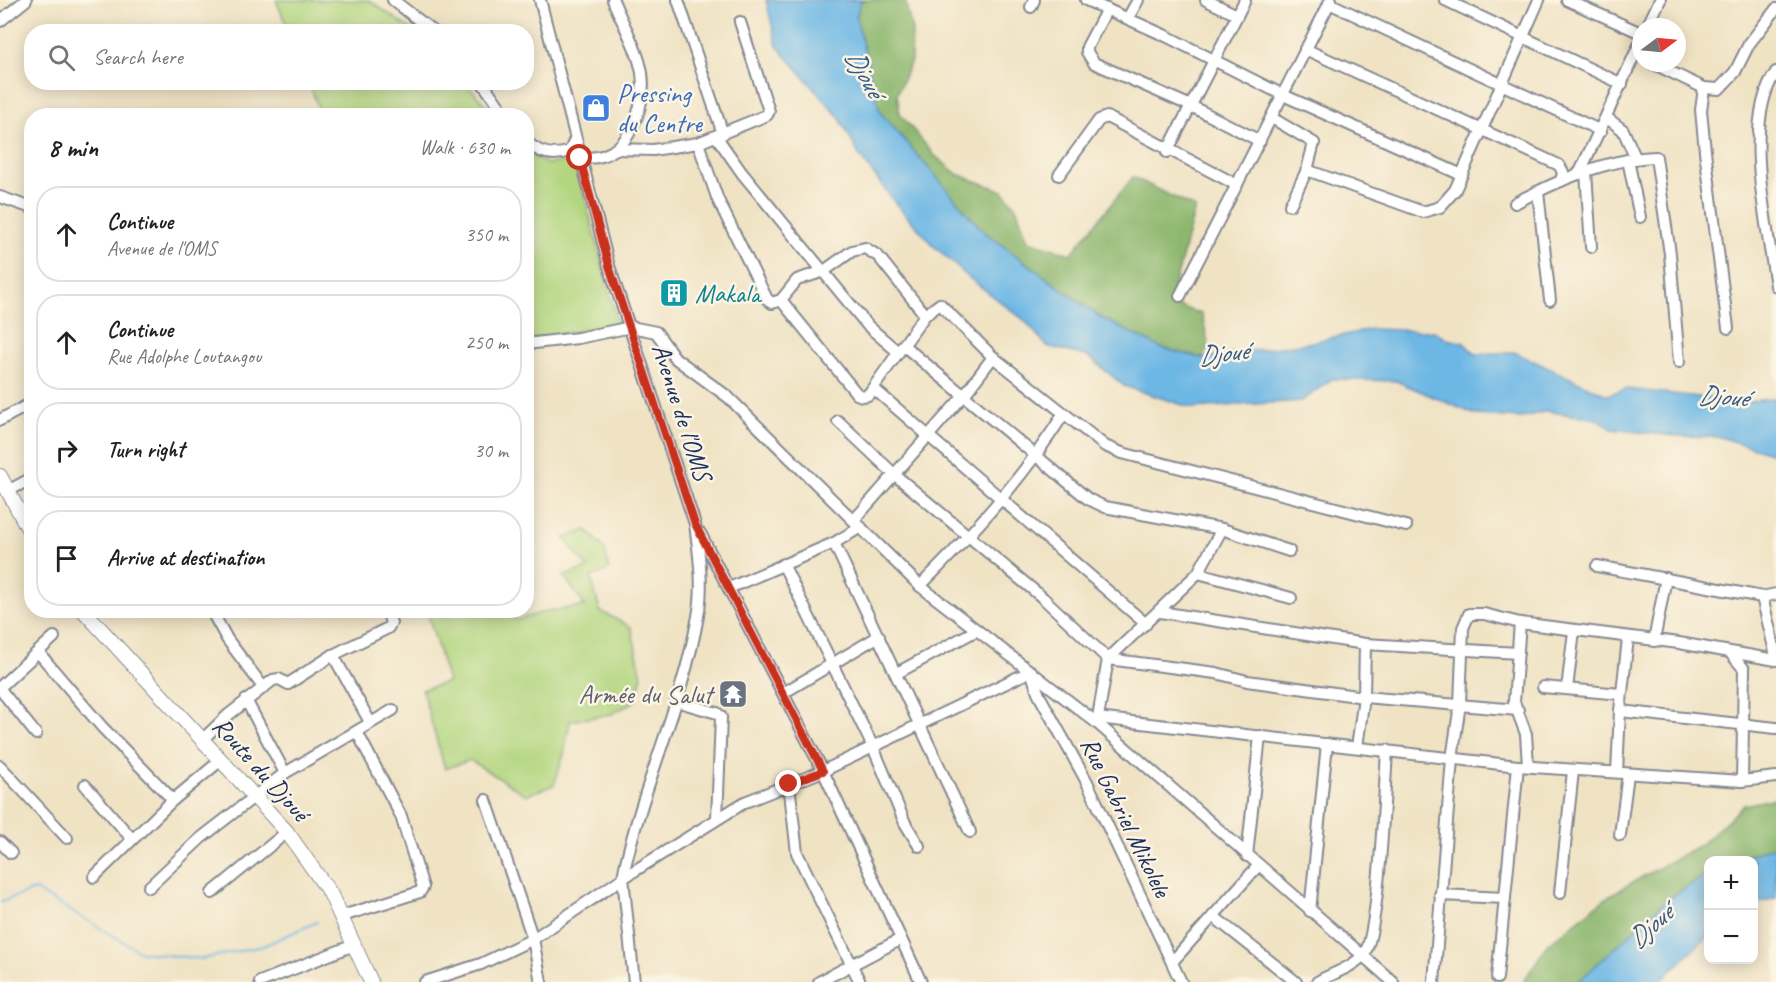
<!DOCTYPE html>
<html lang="en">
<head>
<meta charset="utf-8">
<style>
  body { margin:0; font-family:Caveat,sans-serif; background:#f2f2f2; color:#202124 }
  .controls { position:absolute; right:18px; bottom:18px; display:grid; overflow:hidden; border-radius:12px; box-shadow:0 3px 15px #0003 }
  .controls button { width:54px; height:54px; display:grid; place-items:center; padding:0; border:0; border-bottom:2px solid #e0e0e0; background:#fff; color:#202124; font:30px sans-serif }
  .compass { position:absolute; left:1632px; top:18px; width:54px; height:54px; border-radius:50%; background:#fff; box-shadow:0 3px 15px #0003; rotate:74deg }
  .stop { position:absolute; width:18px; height:18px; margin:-14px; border:4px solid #c8321e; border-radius:50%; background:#fff }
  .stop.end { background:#c8321e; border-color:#fff; box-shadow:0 2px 6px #0008 }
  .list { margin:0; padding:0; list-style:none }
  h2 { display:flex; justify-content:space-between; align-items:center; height:78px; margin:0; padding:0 24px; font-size:26px }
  h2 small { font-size:20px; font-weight:400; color:#757577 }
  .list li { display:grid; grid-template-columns:39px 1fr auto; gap:18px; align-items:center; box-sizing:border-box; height:96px; margin:0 12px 12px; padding:0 12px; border:2px solid #e0e0e0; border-radius:24px }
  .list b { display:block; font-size:22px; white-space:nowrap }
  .list p { margin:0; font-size:20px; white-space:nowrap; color:#757577 }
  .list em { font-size:20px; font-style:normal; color:#757577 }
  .icon { flex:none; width:33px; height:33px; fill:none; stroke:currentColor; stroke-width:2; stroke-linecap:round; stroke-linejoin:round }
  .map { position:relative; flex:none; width:1776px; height:982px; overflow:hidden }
  .search { position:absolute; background:#fff; box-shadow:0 3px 15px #0003; left:24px; top:24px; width:510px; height:66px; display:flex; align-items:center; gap:15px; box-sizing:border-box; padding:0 21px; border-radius:24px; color:#757577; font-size:22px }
  .panel { position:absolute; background:#fff; box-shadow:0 3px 15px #0003; left:24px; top:108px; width:510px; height:510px; border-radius:24px }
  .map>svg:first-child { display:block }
  .green { fill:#b2d680; stroke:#66826f; stroke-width:1.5 }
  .forest { fill:#8db76e; stroke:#547366; stroke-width:1.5 }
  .water { fill:#6db7e5; stroke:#4473a2; stroke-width:1.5 }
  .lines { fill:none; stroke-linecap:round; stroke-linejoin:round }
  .stream { stroke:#6db7e5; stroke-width:2 }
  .minor-casing { stroke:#868991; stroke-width:14 }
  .major-casing { stroke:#868991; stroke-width:16 }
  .minor { stroke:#fff; stroke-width:10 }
  .major { stroke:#fff; stroke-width:14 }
  .route { stroke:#c8321e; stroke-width:8 }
  .labels { text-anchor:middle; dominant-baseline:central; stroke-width:5; stroke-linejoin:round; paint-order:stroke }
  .shop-label { font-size:26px; fill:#366cbe; stroke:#fcf5e5; text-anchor:start }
  .culture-label { font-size:26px; fill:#0d838f; stroke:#fcf5e5; text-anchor:start }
  .street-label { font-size:26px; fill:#1b2f5e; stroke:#fcf5e5 }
  .worship-label { font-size:26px; fill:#5b616d; stroke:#fcf5e5; text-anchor:end }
  .water-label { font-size:27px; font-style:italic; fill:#345886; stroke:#fcf5e5 }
</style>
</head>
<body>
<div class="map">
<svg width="1776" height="982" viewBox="0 0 1776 982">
  <rect width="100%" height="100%" fill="#fcf5e5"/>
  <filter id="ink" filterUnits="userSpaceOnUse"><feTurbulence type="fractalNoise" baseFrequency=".0167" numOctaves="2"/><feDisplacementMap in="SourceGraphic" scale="12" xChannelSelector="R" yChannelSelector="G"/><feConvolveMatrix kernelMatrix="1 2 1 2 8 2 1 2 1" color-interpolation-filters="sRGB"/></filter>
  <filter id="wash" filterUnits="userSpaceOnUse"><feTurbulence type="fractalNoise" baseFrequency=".008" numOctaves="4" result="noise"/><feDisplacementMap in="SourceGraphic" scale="24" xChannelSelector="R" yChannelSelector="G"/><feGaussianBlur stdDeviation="1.35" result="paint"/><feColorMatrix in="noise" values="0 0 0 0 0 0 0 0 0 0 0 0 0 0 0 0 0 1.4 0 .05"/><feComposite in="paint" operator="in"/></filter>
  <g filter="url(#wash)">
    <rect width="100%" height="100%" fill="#f0e3c4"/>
    <g class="green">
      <polygon points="276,0 369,0 413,31 289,31"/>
      <polygon points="309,83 466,83 494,115 321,115"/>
      <polygon points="526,153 548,164 575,160 618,324 527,340"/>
      <polygon points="587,530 605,549 609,570 591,577 600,611 631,627 642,676 635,701 612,714 570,721 564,754 554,785 526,795 470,760 445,769 422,690 448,682 427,611 492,611 517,620 547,611 585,606 564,576 588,568 564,538"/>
    </g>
    <g class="forest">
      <polygon points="860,0 905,0 912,31 911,61 897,94 900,114 934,155 957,174 1003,191 1017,209 1028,241 1071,254 1133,177 1195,208 1170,303 1202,314 1209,348 1201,358 1161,348 1101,318 983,231 880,112 856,18"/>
      <polygon points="1776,798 1776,846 1735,860 1708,860 1708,874 1669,898 1578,982 1523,982 1547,945 1610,895 1700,845 1744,805"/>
    </g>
    <g class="water">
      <polygon points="766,0 861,0 856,18 880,112 983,231 1101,318 1161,348 1201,358 1308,343 1371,329 1434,331 1447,339 1464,343 1475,354 1514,352 1607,395 1626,389 1745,402 1776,398 1776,455 1720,437 1676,436 1612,429 1597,419 1546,411 1521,418 1476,415 1396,381 1332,379 1302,401 1192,408 1124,386 1089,357 1047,346 1024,320 968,277 933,245 896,204 859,155 839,117 777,46"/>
      <polygon points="1776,846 1776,898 1754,904 1754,860 1735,860"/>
      <polygon points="1708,874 1708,936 1659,982 1578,982 1669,898"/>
    </g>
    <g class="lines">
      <polyline class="stream" points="0,902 35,890 141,952 202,959 263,946 317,922"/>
    </g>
  </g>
  <g filter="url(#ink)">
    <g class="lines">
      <g class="minor-casing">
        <g id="minor">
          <polyline points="393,0 434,32"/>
          <path d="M540,0l69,266 86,258c4,30 9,62 3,92 -15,86 -54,166 -73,251l-2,11 11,104"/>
          <polyline points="678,0 723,134"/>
          <polyline points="1086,0 1166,36 1283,95 1462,175"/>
          <polyline points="1206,0 1237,15"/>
          <polyline points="1445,0 1622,84"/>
          <polyline points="1567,0 1641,33"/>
          <polyline points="1329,3 1601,131"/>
          <polyline points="1031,7 1034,0"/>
          <polyline points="1107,9 1087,47 1087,52 1094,63 1191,106 1260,141"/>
          <polyline points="1128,18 1138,0"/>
          <polyline points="0,21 26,0"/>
          <polyline points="740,22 769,111 767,115 698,143 718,200 767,299 772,303 781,300 797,280 824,271 852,251 865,248 878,256 925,315"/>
          <polyline points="1647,27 1660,0"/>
          <polyline points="1305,49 1559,165 1563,172 1561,181"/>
          <polyline points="1652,63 1704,88 1719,89 1735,72 1749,44 1776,9"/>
          <path d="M1776,72c-35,50 -8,156 0,214"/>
          <polyline points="482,82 506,116"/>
          <polyline points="1704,88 1701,110 1705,151 1728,328"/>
          <polyline points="1272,118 1314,143 1307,170 1290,205"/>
          <polyline points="1607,118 1623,130 1636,159"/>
          <polyline points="716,136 742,173 868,326 898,352"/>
          <path d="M526,141c13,13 27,16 44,10l5,-12"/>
          <polyline points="616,149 653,150 698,143"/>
          <polyline points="1167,152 1245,0"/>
          <path d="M580,158c11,0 21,0 31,-6 23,-13 35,-54 31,-79 -4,-24 -20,-50 -29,-73"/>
          <polyline points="1628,160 1640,217"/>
          <polyline points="1307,170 1423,212 1440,207 1455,190 1539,0"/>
          <polyline points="1586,172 1591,247"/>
          <polyline points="1579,174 1641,41"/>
          <polyline points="1059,175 1099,120 1107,117 1237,185"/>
          <polyline points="1538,192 1550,300"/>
          <polyline points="0,197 32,208"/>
          <path d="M1515,203c42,-22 93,-45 141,-46l14,97 9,108"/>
          <polyline points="1180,296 1331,0"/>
          <polyline points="781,300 857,394 862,396 868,395 925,315 940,304 993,357 1105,446 1122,453 1406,526"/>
          <polyline points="526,344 578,338 631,327 656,332 675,358 728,397 920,586 1097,723 1393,982"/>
          <polyline points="903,345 1088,499 1105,507 1222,529 1289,551"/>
          <polyline points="873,388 1146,624"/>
          <polyline points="0,420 32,403"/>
          <polyline points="838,421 895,475 1043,598 1108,659 1216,673 1247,681 1364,697 1518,710"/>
          <polyline points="8,491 32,478"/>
          <polyline points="855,519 965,394 993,357"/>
          <polyline points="700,533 823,771 921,982"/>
          <polyline points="834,543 970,832"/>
          <polyline points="783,564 873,747 905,823 919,846"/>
          <polyline points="1597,566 1762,597 1776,594"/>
          <polyline points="1198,573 1291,598"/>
          <path d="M920,586c53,-53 103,-108 143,-171"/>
          <polyline points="729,588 834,543 861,527"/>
          <polyline points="1762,597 1776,656"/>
          <polyline points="211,610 227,639 263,687"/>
          <polyline points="1160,612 1365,644 1518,653"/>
          <polyline points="1520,623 1514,702 1526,734 1528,766"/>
          <polyline points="1654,641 1666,578"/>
          <polyline points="38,652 102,727 173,800"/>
          <polyline points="333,655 370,722"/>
          <polyline points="1732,655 1744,669 1742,781"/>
          <polyline points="897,673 977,630"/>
          <polyline points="0,687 54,637"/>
          <polyline points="1543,687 1621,694"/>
          <polyline points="0,689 36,734"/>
          <polyline points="1567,689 1574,631"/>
          <polyline points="785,692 879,636"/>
          <polyline points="246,700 285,773"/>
          <polyline points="676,701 717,713 721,717 717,819"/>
          <polyline points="1620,711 1776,728"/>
          <polyline points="1097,718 1518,766 1742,781 1776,777"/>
          <polyline points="1097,723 1108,659 1198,573 1222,529"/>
          <polyline points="202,740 227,716 273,680 279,679 288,684 333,655 388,628 391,623 387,610"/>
          <polyline points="1357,747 1364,697 1365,644"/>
          <polyline points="0,766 67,838"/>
          <polyline points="1617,772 1620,711 1628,638"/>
          <polyline points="789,784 797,853 860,982"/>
          <polyline points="85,785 132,839"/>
          <polyline points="486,800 533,939 541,982"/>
          <polyline points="1620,835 1628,774"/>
          <polyline points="0,842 11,853"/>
          <polyline points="1247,856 1260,736"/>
          <polyline points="94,877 173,800 221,760"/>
          <polyline points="149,887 201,838 285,773 393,710"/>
          <polyline points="212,893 287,832"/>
          <polyline points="1560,893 1573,771"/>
          <polyline points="1440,895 1505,898"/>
          <polyline points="1310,911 1327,744"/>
          <polyline points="342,916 420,892 423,887 401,816 357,732"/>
          <polyline points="1213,916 1296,982"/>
          <polyline points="1172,962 1258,866"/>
          <polyline points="1497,978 1518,766"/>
          <polyline points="260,982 354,945"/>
          <polyline points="425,982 481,964 533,939 623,878 745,802 823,771 1031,671 1039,695 1087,782 1181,982"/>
          <polyline points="819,982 901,939"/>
          <path d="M1317,982c14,-8 37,-15 47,-28 15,-18 21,-172 23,-204"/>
          <polyline points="1434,982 1452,759 1460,704 1463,628 1469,614 1484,614 1520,623 1679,643 1776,660"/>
        </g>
      </g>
      <g class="major-casing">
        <g id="major">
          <polyline points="0,476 32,536"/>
          <polyline points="83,610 287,832 330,893 371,982"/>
        </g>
      </g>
      <use href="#minor" class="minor"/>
      <use href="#major" class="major"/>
    </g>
  </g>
  <g class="lines" filter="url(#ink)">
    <polyline class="route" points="580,158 609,266 695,524 823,771 789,784"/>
  </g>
  <defs>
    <g id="shop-square" transform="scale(1.5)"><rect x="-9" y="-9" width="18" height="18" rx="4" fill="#3f7fe0" stroke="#fcf5e5"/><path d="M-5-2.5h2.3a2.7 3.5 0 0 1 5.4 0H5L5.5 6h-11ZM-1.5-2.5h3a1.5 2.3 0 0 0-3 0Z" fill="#fff"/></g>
    <g id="building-square" transform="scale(1.5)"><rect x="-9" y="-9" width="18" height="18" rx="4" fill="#0f9aa8" stroke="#fcf5e5"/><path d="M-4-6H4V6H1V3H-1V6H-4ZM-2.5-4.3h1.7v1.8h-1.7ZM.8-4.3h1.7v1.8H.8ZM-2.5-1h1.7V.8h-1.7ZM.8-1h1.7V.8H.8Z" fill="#fff"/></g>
    <g id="temple-square" transform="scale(1.5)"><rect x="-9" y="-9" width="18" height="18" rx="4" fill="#6b7280" stroke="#fcf5e5"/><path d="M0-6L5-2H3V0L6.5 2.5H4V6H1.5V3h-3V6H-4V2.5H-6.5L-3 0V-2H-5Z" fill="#fff"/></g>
  </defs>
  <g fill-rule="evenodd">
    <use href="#shop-square" x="596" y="108"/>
    <use href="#building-square" x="674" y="293"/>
    <use href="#temple-square" x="733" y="694"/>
  </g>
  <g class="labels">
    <g class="shop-label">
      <text x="617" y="93">Pressing<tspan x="617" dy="30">du Centre</tspan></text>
    </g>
    <g class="culture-label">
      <text x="695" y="293">Makala</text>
    </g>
    <g class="street-label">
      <text transform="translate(682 412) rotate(72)">Avenue de l'OMS</text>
      <text transform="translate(261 769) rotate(48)">Route du Djoué</text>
      <text transform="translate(1126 817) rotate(64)">Rue Gabriel Mikolele</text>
    </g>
    <g class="worship-label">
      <text x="712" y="694">Armée du Salut</text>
    </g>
    <g class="water-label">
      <text transform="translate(865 73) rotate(61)">Djoué</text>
      <text transform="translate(1223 353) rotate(-7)">Djoué</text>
      <text transform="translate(1723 396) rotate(4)">Djoué</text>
      <text transform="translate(1650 926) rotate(-42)">Djoué</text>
    </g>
  </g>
</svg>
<div class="controls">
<button>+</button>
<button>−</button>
</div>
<svg class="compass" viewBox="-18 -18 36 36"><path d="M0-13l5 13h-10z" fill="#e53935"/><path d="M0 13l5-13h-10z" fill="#757577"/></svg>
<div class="stop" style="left:580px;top:158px"></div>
<div class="stop end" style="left:789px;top:784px"></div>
<div class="search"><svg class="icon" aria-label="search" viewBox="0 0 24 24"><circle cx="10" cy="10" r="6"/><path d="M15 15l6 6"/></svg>Search here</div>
<section class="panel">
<h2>8 min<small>Walk · 630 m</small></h2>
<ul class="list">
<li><svg class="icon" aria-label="ahead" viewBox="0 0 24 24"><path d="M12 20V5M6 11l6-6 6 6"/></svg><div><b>Continue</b><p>Avenue de l'OMS</p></div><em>350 m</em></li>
<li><svg class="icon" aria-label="ahead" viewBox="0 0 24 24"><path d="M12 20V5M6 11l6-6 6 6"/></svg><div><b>Continue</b><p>Rue Adolphe Loutangou</p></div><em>250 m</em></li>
<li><svg class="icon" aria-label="right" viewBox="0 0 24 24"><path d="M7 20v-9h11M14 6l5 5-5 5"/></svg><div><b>Turn right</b></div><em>30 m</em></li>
<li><svg class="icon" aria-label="arrive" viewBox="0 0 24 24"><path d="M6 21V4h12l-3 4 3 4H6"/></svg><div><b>Arrive at destination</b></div></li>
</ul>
</section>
</div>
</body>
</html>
